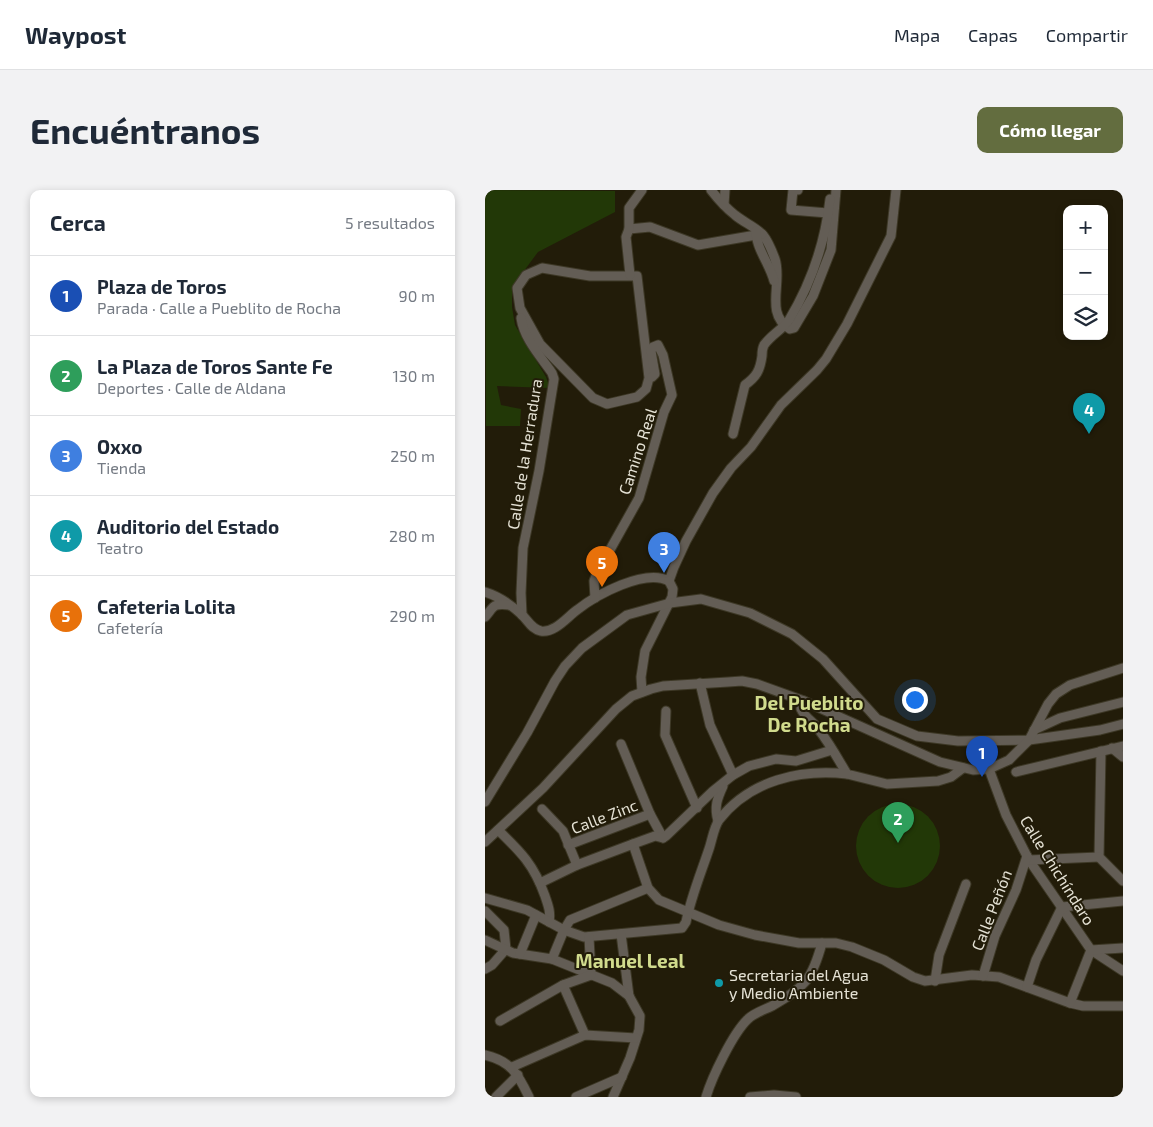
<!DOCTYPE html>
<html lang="es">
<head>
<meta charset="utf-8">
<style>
  body { margin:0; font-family:"Exo 2",sans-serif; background:#f2f2f3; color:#1f2937 }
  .controls { position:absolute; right:15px; top:15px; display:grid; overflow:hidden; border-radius:10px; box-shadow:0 2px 8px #0003 }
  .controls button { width:45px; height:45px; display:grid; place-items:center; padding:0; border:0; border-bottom:1px solid #e0e1e3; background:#fff; color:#1f2937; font:25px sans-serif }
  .you { position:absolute; left:429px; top:509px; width:18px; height:18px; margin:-12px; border:4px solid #fff; border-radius:50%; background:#1a73e8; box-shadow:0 0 0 8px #1a73e833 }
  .badge { display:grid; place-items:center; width:32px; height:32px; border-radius:50%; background:#636d3f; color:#fff; font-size:16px; font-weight:700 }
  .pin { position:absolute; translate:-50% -41px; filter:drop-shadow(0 1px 2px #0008) }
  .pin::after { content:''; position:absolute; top:26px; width:18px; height:15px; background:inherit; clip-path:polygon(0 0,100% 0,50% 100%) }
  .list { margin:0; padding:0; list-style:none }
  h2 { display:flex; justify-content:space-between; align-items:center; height:65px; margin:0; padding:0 20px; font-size:21px }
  h2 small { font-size:16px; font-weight:400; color:#747a83 }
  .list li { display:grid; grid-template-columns:32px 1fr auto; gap:15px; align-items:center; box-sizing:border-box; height:80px; padding:0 20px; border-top:1px solid #e0e1e3 }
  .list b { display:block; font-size:19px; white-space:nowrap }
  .list p { margin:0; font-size:16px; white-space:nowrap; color:#747a83 }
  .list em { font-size:16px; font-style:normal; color:#747a83 }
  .icon { flex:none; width:28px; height:28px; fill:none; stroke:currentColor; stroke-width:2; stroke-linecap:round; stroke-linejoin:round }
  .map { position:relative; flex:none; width:638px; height:907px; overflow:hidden; border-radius:10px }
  header { display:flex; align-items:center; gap:30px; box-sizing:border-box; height:70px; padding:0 25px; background:#fff; border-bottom:1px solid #e0e1e3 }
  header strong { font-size:24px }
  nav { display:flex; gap:28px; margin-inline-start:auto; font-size:18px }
  .intro { display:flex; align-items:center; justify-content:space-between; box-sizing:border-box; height:120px; padding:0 30px }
  h1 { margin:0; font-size:35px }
  .button { padding:12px 22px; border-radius:10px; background:#636d3f; color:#fff; font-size:18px; font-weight:700 }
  main { display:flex; gap:30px; padding:0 30px }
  aside { flex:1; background:#fff; border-radius:10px; box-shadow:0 2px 8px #0003 }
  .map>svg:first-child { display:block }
  .green { fill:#223807 }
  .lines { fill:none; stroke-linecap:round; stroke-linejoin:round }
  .minor-casing { stroke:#3d3826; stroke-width:11 }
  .minor { stroke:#635d55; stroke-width:9 }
  .culture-dot { fill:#0f9aa8; stroke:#221c09; stroke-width:2 }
  .labels { text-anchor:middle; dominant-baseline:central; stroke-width:4; stroke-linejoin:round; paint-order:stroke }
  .street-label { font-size:16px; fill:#e5e2d5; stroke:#221c09 }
  .poi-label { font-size:16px; fill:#e5e2d5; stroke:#221c09; text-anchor:start }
  .quarter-label { font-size:19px; font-weight:bold; fill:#d1db8d; stroke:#221c09 }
</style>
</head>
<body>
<header>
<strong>Waypost</strong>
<nav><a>Mapa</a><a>Capas</a><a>Compartir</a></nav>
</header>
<div class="intro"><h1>Encuéntranos</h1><a class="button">Cómo llegar</a></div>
<main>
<aside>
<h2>Cerca<small>5 resultados</small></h2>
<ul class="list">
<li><span class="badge" style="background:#1a4fb4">1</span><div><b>Plaza de Toros</b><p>Parada · Calle a Pueblito de Rocha</p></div><em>90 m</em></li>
<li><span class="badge" style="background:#2e9e5b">2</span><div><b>La Plaza de Toros Sante Fe</b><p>Deportes · Calle de Aldana</p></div><em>130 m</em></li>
<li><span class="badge" style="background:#3f7fe0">3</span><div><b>Oxxo</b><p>Tienda</p></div><em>250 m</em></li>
<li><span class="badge" style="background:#0f9aa8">4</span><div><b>Auditorio del Estado</b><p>Teatro</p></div><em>280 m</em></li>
<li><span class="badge" style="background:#e8710a">5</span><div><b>Cafeteria Lolita</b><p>Cafetería</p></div><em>290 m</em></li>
</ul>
</aside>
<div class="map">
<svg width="638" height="907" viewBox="0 0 638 907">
  <rect width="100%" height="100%" fill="#221c09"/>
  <g class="green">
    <polygon points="0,0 130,1 130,22 53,62 33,89 27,104 27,117 30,135 61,187 65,198 12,196 16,215 36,219 35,236 1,236"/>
    <circle cx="413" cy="656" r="42"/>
  </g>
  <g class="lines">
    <g class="minor-casing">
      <g id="minor">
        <path d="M226,0c7,9 15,18 24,25 8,7 21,12 28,20 5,6 9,16 12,24 8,23 -11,55 15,70l4,-1 19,-32 18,-46 5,-60"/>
        <polyline points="313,0 308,0 306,20 343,23"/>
        <polyline points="239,15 240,0"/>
        <polyline points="144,39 165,37 213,55 277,44"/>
        <path d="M271,41c0,18 14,33 18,50"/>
        <polygon points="57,78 105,86 152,86 164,188 161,199 152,207 122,214 108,208 55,154 35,118 32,98 41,85"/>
        <polyline points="145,85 141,47 144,39 144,18 157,0"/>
        <path d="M36,128c3,21 20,39 31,55l2,6 -15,92 -16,77 -2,45 1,22"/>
        <path d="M248,244l12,-49c11,-8 15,-14 17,-29 0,-4 0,-7 2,-11 8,-11 18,-15 25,-25 23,-38 36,-77 41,-121"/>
        <polyline points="184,391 189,377 201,351 228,303 246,278 266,257 296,215 332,180 341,169 362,134 406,46 411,0"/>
        <path d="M0,402c13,4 25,12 36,22 7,6 10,15 20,17 14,2 26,-14 36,-21 19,-15 68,-42 92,-29"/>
        <polyline points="110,408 109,391 112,383 154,308 179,222 187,205 178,165 173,155 168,157 166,161 170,184 167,187"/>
        <path d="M0,427c9,-10 7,-14 24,-12"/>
        <polyline points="215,493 225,535 248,585"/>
        <polyline points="157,502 156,487 160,461 187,407 188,399 184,391"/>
        <path d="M319,511l-3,8c4,9 13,13 18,21 11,14 19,29 28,44l40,10 51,-3 13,-4 12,-9"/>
        <polyline points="181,521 180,545 212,618"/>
        <polyline points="549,540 575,528 638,512"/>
        <polyline points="136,554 165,624 178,648"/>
        <polyline points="627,558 638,567"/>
        <polyline points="616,561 614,667 638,691"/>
        <polyline points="504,579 521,625 544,670 606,760 638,781"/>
        <polyline points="531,582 638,556"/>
        <polyline points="0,612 42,543 70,491 80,476 97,458 142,425 185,413 216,409 265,423 307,444 338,469 392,529 432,546 473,551 544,550 615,540 638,534"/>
        <polyline points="57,619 78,641 92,675"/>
        <path d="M233,631c-4,-14 -1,-22 5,-35"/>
        <path d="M13,640c23,22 36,35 47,66 3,9 6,16 4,26"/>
        <polyline points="0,652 58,598 131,519 147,506 166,499 178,496 243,492 257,491 272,494 319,511 455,572 488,580 504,579 524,570 544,550 563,514 571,504 585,495 638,478"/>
        <polyline points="148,654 163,698 174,710 234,735 270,745 314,753 351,753 367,757 399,770 428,787 440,791 487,785 514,787 585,813 598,816 638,816"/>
        <polyline points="83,655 165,624"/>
        <polyline points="544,670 614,667"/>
        <polyline points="55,693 92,675 148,654 170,646 178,648 181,646 228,601 248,585 264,576 291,569 311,571 347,560"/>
        <path d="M0,708l42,12 37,20 20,7 98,-9 4,-6c5,-25 15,-49 23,-73 3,-9 5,-22 10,-29 31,-40 81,-51 128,-46"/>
        <polyline points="0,721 19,740 21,759 7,775 0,779"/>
        <polyline points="136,744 144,806"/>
        <polyline points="104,747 106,785"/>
        <polyline points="0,750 28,763 67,769 127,793 144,806 155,826 154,840 145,868 128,907"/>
        <polyline points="35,764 51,725"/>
        <polyline points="67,769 79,740 85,730 163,698"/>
        <polyline points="498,786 510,746 531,700 542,666"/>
        <polyline points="450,791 454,765 481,694"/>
        <polyline points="78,795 100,845"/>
        <polyline points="542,797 551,770 577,717 638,711"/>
        <polyline points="585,813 606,760 638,758"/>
        <polyline points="15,831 78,795 106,785"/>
        <path d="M0,865c26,6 33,19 44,42"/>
        <polyline points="27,877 100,845 151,848"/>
        <polyline points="11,907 33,885"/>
        <polyline points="91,907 137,887"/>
        <path d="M221,907c6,-20 27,-64 42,-78 6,-6 16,-9 24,-13 33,-19 40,-26 50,-63"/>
        <polyline points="265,907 289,905 311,907"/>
      </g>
    </g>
    <use href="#minor" class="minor"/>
  </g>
  <circle class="culture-dot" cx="234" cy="793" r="5"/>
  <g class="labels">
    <g class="street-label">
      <text transform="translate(152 261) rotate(-72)">Camino Real</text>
      <text transform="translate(39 264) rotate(-81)">Calle de la Herradura</text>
      <text transform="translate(119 626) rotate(-21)">Calle Zinc</text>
      <text transform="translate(573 680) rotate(58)">Calle Chichíndaro</text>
      <text transform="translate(506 720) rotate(-69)">Calle Peñón</text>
    </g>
    <g class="poi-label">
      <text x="244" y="784">Secretaria del Agua<tspan x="244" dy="18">y Medio Ambiente</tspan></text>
    </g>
    <g class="quarter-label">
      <text x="324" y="512">Del Pueblito<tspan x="324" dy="22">De Rocha</tspan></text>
      <text x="145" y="770">Manuel Leal</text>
    </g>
  </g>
</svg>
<div class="controls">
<button>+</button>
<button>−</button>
<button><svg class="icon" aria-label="layers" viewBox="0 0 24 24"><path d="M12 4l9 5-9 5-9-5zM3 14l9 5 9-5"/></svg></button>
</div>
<div class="you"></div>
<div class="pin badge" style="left:497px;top:587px;background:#1a4fb4">1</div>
<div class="pin badge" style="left:413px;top:653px;background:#2e9e5b">2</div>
<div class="pin badge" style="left:179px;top:383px;background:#3f7fe0">3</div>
<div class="pin badge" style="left:604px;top:244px;background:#0f9aa8">4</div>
<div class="pin badge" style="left:117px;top:397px;background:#e8710a">5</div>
</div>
</main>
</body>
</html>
